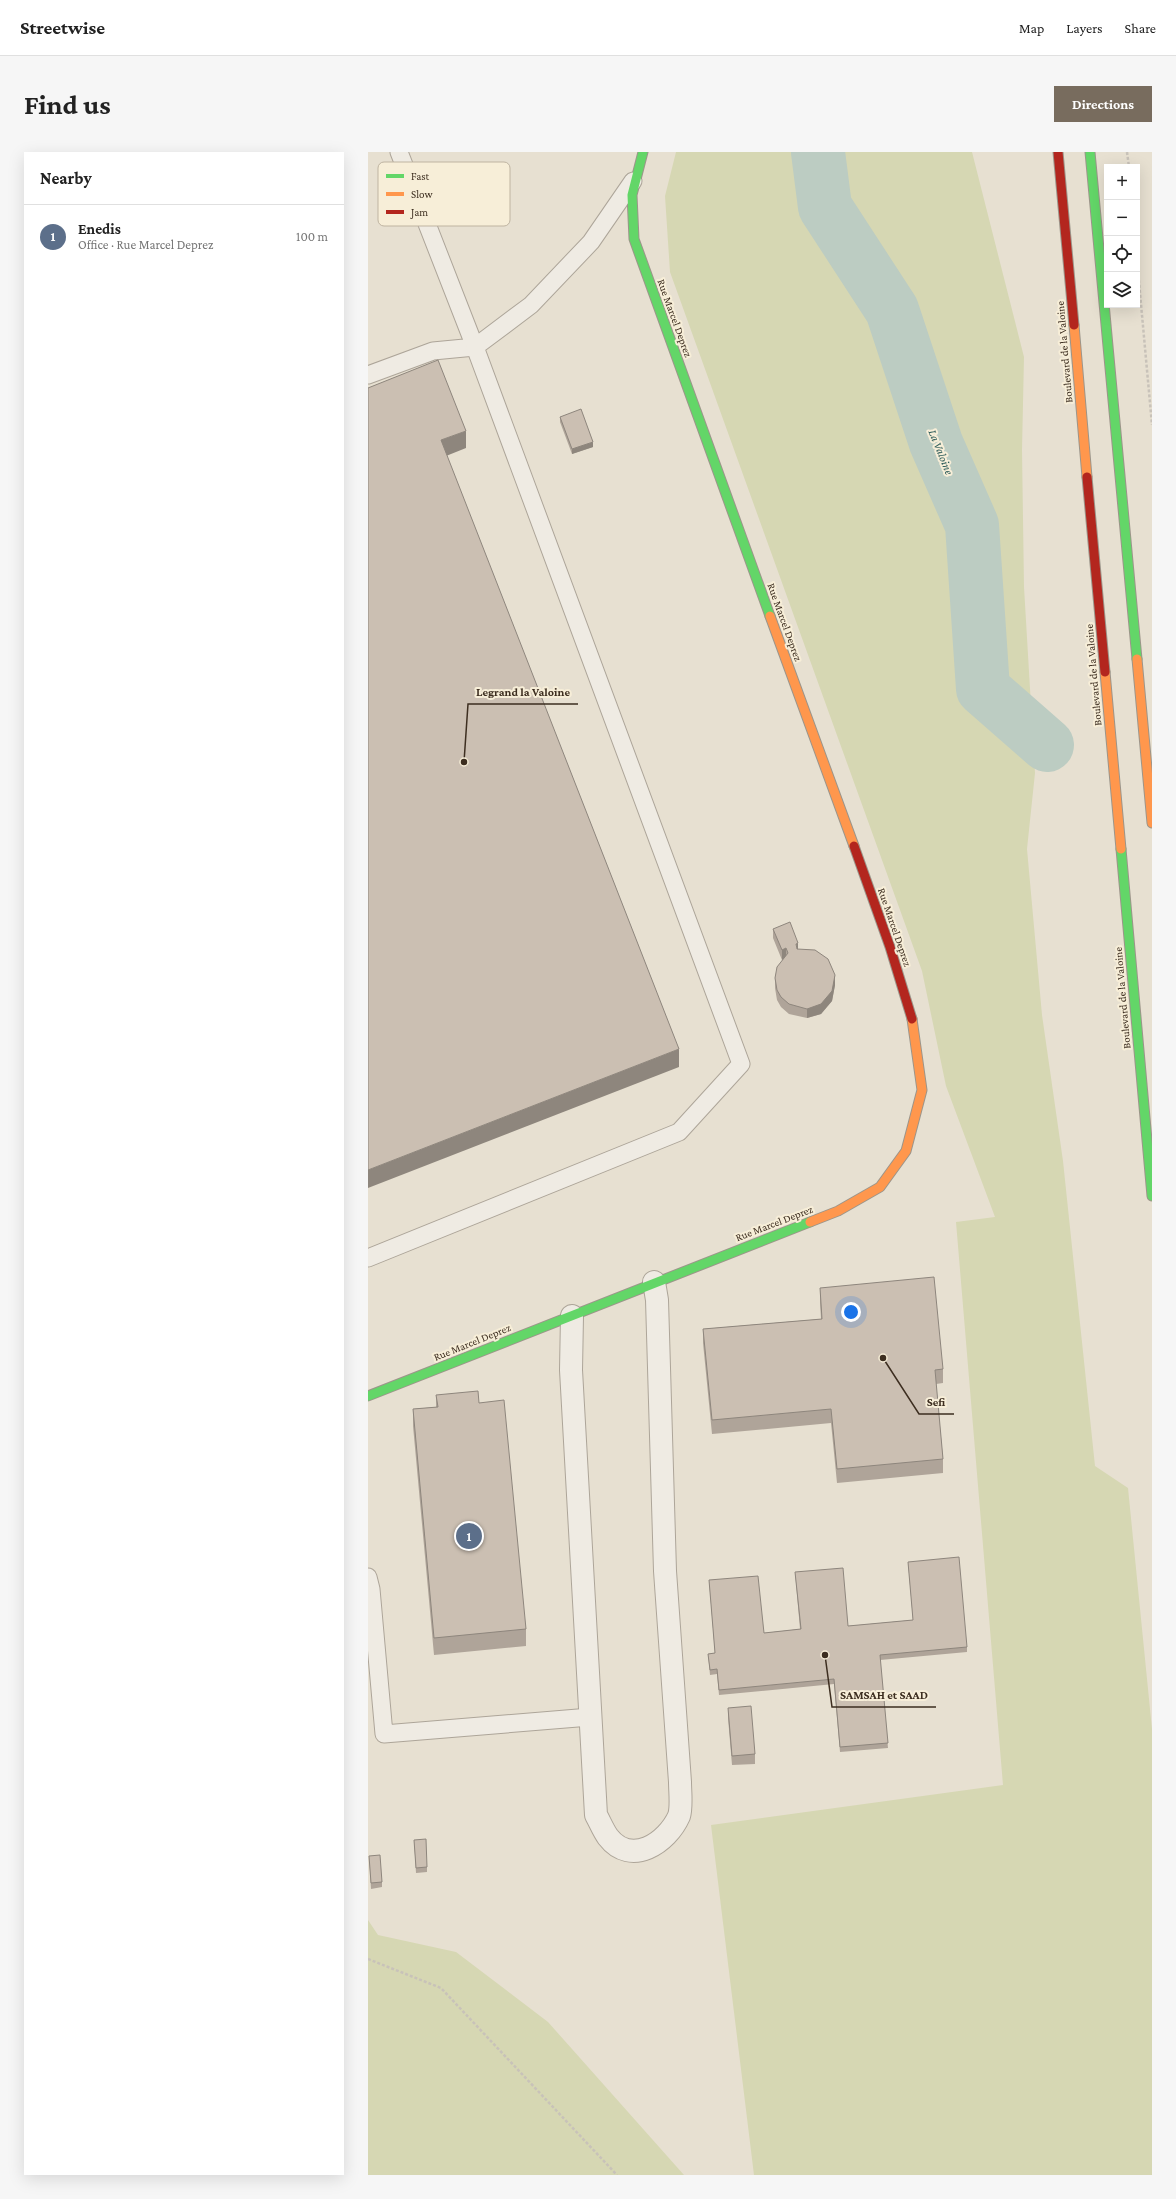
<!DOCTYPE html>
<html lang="en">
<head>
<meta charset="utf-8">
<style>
  body { margin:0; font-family:"Crimson Pro",serif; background:#f6f6f6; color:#222 }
  .controls { position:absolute; right:12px; top:12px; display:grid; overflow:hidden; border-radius:0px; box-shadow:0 4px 16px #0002 }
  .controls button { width:36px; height:36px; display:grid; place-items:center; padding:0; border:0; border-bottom:1px solid #e0e0e0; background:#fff; color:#222; font:20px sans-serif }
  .you { position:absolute; left:483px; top:1160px; width:14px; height:14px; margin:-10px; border:3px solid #fff; border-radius:50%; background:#1a73e8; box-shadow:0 0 0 6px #1a73e833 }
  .badge { display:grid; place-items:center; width:26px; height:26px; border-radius:50%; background:#786c5e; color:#fff; font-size:13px; font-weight:700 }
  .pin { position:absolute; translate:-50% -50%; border:2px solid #fff; box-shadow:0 1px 4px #0006 }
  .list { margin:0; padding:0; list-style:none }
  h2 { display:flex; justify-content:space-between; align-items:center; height:52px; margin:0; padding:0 16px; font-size:17px }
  h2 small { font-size:13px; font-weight:400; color:#767676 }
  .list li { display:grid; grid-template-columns:26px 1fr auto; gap:12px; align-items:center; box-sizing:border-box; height:64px; padding:0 16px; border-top:1px solid #e0e0e0 }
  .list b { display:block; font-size:15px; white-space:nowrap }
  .list p { margin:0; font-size:13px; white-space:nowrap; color:#767676 }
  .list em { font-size:13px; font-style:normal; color:#767676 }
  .icon { flex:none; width:22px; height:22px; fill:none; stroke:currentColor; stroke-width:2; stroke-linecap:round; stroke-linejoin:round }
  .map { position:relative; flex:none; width:784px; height:2023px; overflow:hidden; border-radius:0px }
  header { display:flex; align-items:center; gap:24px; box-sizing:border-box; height:56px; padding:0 20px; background:#fff; border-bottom:1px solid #e0e0e0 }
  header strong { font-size:19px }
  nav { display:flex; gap:22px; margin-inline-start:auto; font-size:14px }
  .intro { display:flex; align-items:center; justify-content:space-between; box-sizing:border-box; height:96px; padding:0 24px }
  h1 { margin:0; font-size:28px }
  .button { padding:10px 18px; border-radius:0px; background:#786c5e; color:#fff; font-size:14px; font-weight:700 }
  main { display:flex; gap:24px; padding:0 24px }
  aside { flex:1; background:#fff; border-radius:0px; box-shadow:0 4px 16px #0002 }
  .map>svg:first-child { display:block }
  .green { fill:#d6d7b3 }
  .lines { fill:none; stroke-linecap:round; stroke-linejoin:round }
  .river { stroke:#bcccc2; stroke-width:54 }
  .lane-casing { stroke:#ada599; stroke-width:19 }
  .street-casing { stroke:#ada599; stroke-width:24 }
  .fast-casing { stroke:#9c958a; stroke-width:11 }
  .slow-casing { stroke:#9c958a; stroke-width:11 }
  .jam-casing { stroke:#9c958a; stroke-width:11 }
  .path { stroke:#c8c2b9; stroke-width:2.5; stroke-dasharray:3 2; stroke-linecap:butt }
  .lane { stroke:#efebe3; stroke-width:17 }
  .street { stroke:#efebe3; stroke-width:22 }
  .fast { stroke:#63d668; stroke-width:9 }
  .slow { stroke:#ff974d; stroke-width:9 }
  .jam { stroke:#b3261e; stroke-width:9 }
  .wall { fill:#afa499 }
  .shaded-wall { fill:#8e867d }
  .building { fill:#cbbfb2; stroke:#8e867d }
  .labels { text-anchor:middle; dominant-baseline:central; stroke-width:4; stroke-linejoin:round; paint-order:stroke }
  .street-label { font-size:11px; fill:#3d2e20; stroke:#f7eed8 }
  .water-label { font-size:12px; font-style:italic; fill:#2f5d5a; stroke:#f7eed8 }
  .key { fill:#f7eed8; stroke:#bfb4a1; stroke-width:1 }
  .key-label { font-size:11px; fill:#3d2e20 }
  .leader { fill:none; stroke:#3d2e20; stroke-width:1.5 }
  .callout-dot { fill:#3d2e20; stroke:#f7eed8; stroke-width:1.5 }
  .callout-label { font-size:12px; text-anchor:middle; font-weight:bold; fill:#3d2e20; stroke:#f7eed8; stroke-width:4; stroke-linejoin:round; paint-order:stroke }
</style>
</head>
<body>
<header>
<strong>Streetwise</strong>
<nav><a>Map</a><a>Layers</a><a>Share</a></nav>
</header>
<div class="intro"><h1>Find us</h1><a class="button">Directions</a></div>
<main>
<aside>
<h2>Nearby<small></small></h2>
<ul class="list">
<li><span class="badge" style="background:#5c6f8a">1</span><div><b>Enedis</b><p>Office · Rue Marcel Deprez</p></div><em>100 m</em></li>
</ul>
</aside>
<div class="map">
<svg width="784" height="2023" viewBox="0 0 784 2023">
  <rect width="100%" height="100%" fill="#e7e0d1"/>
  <g class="green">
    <polygon points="308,0 604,0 656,205 654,298 656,435 667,621 659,697 674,863 695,1009 727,1314 760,1336 784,1577 784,2023 386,2023 343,1673 635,1633 588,1070 627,1065 578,934 554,819 302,120 297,44"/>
    <polygon points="0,1768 10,1783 88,1800 180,1870 316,2023 0,2023"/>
  </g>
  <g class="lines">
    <polyline class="river" points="450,0 457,55 524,158 568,291 604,373 615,537 679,593"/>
    <g class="lane-casing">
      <g id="lane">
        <polyline points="0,223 65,199 107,195 31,0"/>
        <polyline points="0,1106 311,980 373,912 107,195 163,153 223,90 265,29"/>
        <polyline points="0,1425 3,1437 16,1582 222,1565"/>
      </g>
    </g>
    <g class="street-casing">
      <path id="street" d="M204,1164l-1,54 25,445c4,7 7,15 12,22 23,30 59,6 71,-21 3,-9 1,-24 1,-34l-15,-211 -8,-271 -3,-18"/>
    </g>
    <g class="fast-casing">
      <g id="fast">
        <polyline points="275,0 264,43 266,87 402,464"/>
        <polyline points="722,0 769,507"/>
        <polyline points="753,697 784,1044"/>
        <polyline points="0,1244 442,1070"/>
      </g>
    </g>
    <g class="slow-casing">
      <g id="slow">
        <polyline points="706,173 719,325"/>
        <polyline points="402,464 486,694"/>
        <polyline points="769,507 784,671"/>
        <polyline points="737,520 753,697"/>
        <polyline points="442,1070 470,1059 512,1035 538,999 554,938 544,867"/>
      </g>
    </g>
    <g class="jam-casing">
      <g id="jam">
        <polyline points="690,0 706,173"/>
        <polyline points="719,325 737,520"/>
        <polyline points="486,694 522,795 544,867"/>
      </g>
    </g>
    <g class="path">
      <polyline points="759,0 761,15"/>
      <polyline points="769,108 784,273"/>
      <polyline points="0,1807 73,1836 249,2023"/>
    </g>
    <use href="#lane" class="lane"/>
    <use href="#street" class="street"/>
    <use href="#fast" class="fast"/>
    <use href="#slow" class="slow"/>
    <use href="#jam" class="jam"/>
  </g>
  <g class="wall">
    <polygon points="192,265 225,295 204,302 192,270"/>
    <polygon points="405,777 430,797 467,833 464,849 453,862 439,866 421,862 413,855 409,848 407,836 407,826 415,807 414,808 405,786"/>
    <polygon points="452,1136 575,1217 575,1231 568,1232 575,1307 575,1321 469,1331 463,1271 344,1282 335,1191 335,1177 453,1167 452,1150"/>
    <polygon points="68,1243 111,1251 158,1477 158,1494 66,1503 45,1274 45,1257 68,1255"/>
    <polygon points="540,1410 599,1495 599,1500 512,1508 520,1596 472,1600 466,1532 351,1543 349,1522 342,1523 340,1502 347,1501 341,1428 396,1481 432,1477 427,1420 480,1474 545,1468"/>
    <polygon points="360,1556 387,1602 387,1612 364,1613 360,1566"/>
    <polygon points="46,1688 59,1715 59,1720 48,1721"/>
    <polygon points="1,1704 14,1730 14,1735 3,1737"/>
  </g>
  <g class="shaded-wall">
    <polygon points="98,279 98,296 73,306 73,288"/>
    <polygon points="225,290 225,295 204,302 204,297"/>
    <polygon points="430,791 430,801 428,792"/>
    <polygon points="418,796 418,806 414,808 414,798"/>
    <polygon points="467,823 467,833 464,849 453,862 439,866 439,857"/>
    <polygon points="311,897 311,915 0,1036 0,1018"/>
  </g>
  <g class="building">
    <polygon points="70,208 98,279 73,288 311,897 0,1018 0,236"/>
    <polygon points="213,257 225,290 204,297 192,265"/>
    <polygon points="422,770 430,791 428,792 429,797 447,798 460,807 467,823 464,839 453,852 439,857 421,852 413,845 409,838 407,826 409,815 420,801 418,796 414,798 405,777"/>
    <polygon points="566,1125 575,1217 567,1218 575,1307 469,1317 463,1257 344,1268 335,1177 454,1167 452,1136"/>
    <polygon points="110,1239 111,1251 136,1248 158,1477 66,1486 45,1257 70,1255 68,1243"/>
    <polygon points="591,1405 599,1495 512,1503 520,1591 472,1595 466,1527 351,1538 349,1517 342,1518 340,1502 347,1501 341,1428 390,1424 396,1481 433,1477 427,1420 475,1416 480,1474 545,1468 540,1410"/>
    <polygon points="383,1554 387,1602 364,1604 360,1556"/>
    <polygon points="58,1687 59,1715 48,1716 46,1688"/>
    <polygon points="12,1703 14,1730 3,1731 1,1704"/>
  </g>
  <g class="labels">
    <g class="street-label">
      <text transform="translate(307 166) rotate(70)">Rue Marcel Deprez</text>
      <text transform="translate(696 200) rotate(-95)">Boulevard de la Valoine</text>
      <text transform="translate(417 470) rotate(70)">Rue Marcel Deprez</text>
      <text transform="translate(725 523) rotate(-95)">Boulevard de la Valoine</text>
      <text transform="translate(527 775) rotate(71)">Rue Marcel Deprez</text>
      <text transform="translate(754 846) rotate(-95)">Boulevard de la Valoine</text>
      <text transform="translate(406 1071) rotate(-21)">Rue Marcel Deprez</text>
      <text transform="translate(104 1190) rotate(-22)">Rue Marcel Deprez</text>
    </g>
    <g class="water-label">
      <text transform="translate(573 300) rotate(68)">La Valoine</text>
    </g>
  </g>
  <rect x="10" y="10" width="132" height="64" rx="6" class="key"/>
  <rect x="18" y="22" width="18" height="4" fill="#63d668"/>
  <rect x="18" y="40" width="18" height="4" fill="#ff974d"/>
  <rect x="18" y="58" width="18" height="4" fill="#b3261e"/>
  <g class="key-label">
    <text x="43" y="28">Fast</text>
    <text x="43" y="46">Slow</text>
    <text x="43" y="64">Jam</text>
  </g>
  <path class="leader" d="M96 610L100 552H210M515 1206L551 1262H586M457 1503L464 1555H568"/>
  <g class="callout-dot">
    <circle cx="96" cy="610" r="4"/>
    <circle cx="515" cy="1206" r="4"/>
    <circle cx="457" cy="1503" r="4"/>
  </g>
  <g class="callout-label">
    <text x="155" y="544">Legrand la Valoine</text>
    <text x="568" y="1254">Sefi</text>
    <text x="516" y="1547">SAMSAH et SAAD</text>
  </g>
</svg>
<div class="controls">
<button>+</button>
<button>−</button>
<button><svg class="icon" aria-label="locate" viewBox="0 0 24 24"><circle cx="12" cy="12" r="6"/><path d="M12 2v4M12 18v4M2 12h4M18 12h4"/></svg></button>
<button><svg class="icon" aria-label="layers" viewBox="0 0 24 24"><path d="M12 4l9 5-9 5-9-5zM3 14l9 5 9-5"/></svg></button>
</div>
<div class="you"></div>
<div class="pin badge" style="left:101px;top:1384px;background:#5c6f8a">1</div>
</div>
</main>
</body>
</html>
